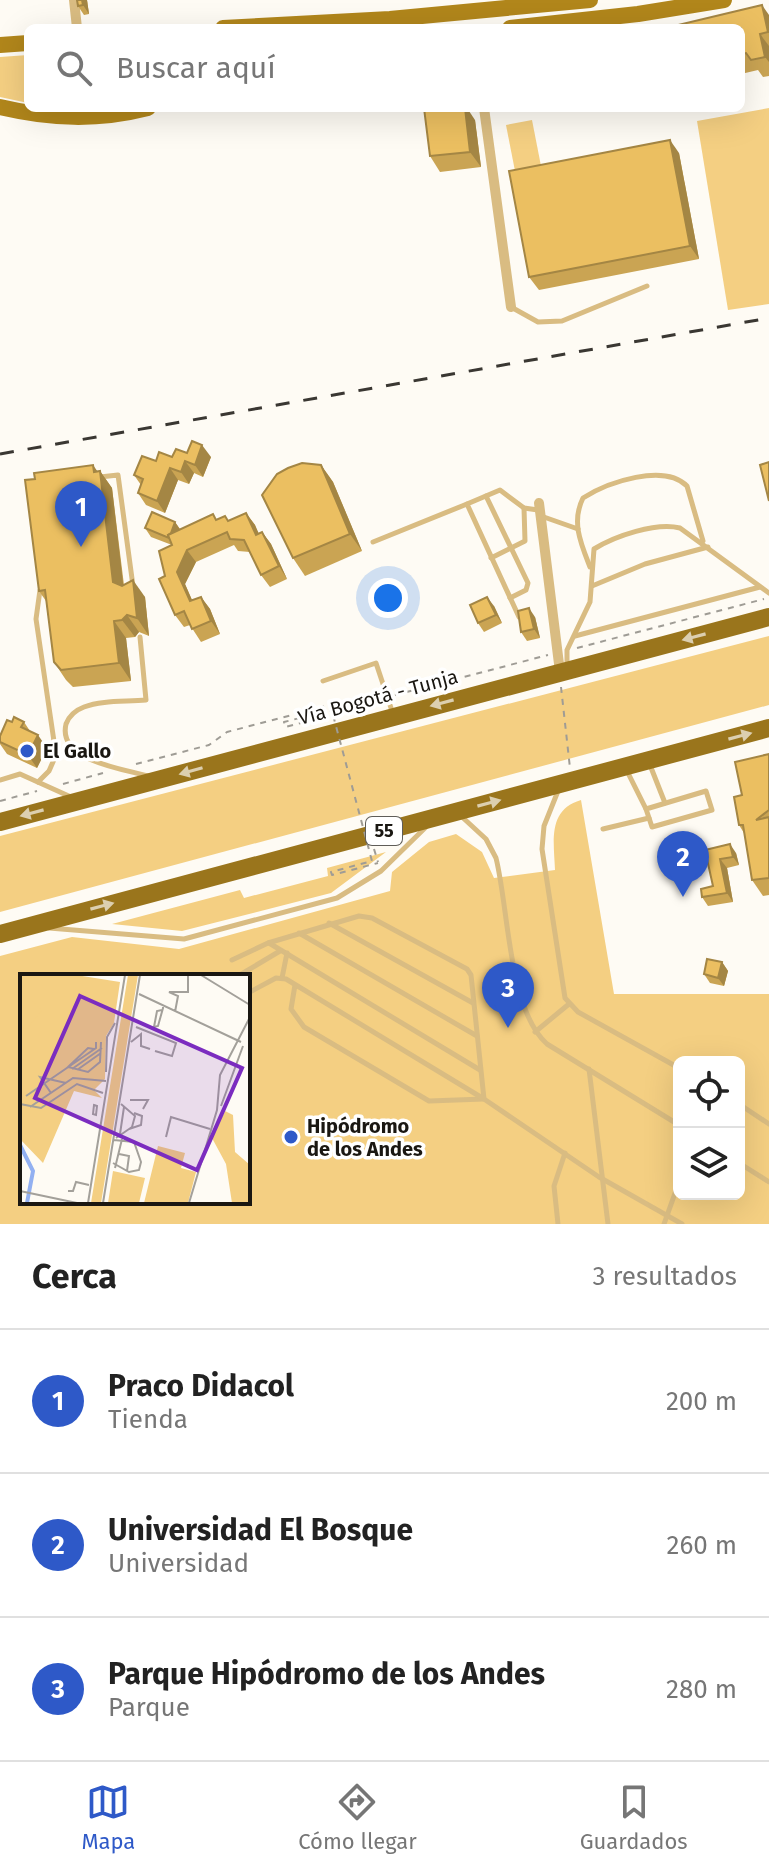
<!DOCTYPE html>
<html lang="es">
<head>
<meta charset="utf-8">
<style>
  body { margin:0; font-family:"Fira Sans",sans-serif; background:#f2f2f2; color:#222 }
  .controls { position:absolute; right:24px; bottom:24px; display:grid; overflow:hidden; border-radius:12px; box-shadow:0 8px 32px #0002 }
  .controls button { width:72px; height:72px; display:grid; place-items:center; padding:0; border:0; border-bottom:2px solid #e0e0e0; background:#fff; color:#222; font:40px sans-serif }
  .you { position:absolute; left:388px; top:598px; width:28px; height:28px; margin:-20px; border:6px solid #fff; border-radius:50%; background:#1a73e8; box-shadow:0 0 0 12px #1a73e833 }
  .badge { display:grid; place-items:center; width:52px; height:52px; border-radius:50%; background:#2e59c8; color:#fff; font-size:26px; font-weight:700 }
  .pin { position:absolute; translate:-50% -66px; filter:drop-shadow(0 2px 4px #0008) }
  .pin::after { content:''; position:absolute; top:42px; width:28px; height:24px; background:inherit; clip-path:polygon(0 0,100% 0,50% 100%) }
  .list { margin:0; padding:0; list-style:none }
  h2 { display:flex; justify-content:space-between; align-items:center; height:104px; margin:0; padding:0 32px; font-size:34px }
  h2 small { font-size:26px; font-weight:400; color:#767676 }
  .list li { display:grid; grid-template-columns:52px 1fr auto; gap:24px; align-items:center; box-sizing:border-box; height:144px; padding:0 32px; border-top:2px solid #e0e0e0 }
  .list b { display:block; font-size:30px; white-space:nowrap }
  .list p { margin:0; font-size:26px; white-space:nowrap; color:#767676 }
  .list em { font-size:26px; font-style:normal; color:#767676 }
  .icon { flex:none; width:44px; height:44px; fill:none; stroke:currentColor; stroke-width:2; stroke-linecap:round; stroke-linejoin:round }
  .map { position:relative; flex:none; width:769px; height:1224px; overflow:hidden }
  .search { position:absolute; background:#fff; box-shadow:0 8px 32px #0002; left:24px; right:24px; top:24px; height:88px; display:flex; align-items:center; gap:20px; box-sizing:border-box; padding:0 28px; border-radius:12px; color:#767676; font-size:30px }
  .sheet { height:536px; background:#fff }
  nav { display:flex; justify-content:space-around; align-items:center; box-sizing:border-box; height:112px; border-top:2px solid #e0e0e0; background:#fff; font-size:22px; color:#767676 }
  nav a { display:grid; justify-items:center; gap:4px }
  nav .on { color:#2e59c8 }
  .map>svg:first-child { display:block }
  .green { fill:#f4cf82; fill-rule:evenodd }
  .lines { fill:none; stroke-linecap:round; stroke-linejoin:round }
  .path { stroke:#9f9c95; stroke-width:2; stroke-dasharray:6 6; stroke-linecap:butt }
  .lane { stroke:#d9bc82; stroke-width:5 }
  .street { stroke:#d9bc82; stroke-width:10 }
  .primary { stroke:#b1861b; stroke-width:16 }
  .highway { stroke:#9a751c; stroke-width:18 }
  .rail { stroke:#3a3732; stroke-width:3; stroke-dasharray:14 14; stroke-linecap:butt }
  .path-bridge { stroke:#9f9c95; stroke-width:2; stroke-dasharray:6 6; stroke-linecap:butt }
  .wall { fill:#caa453 }
  .shaded-wall { fill:#a48644 }
  .building { fill:#ebbf61; stroke:#a48644; stroke-width:2 }
  .oneway { fill:#dccfb0 }
  .poi-dot { fill:#2e59c8; stroke:#fff; stroke-width:3 }
  .labels { text-anchor:middle; dominant-baseline:central; stroke-width:7; stroke-linejoin:round; paint-order:stroke }
  .shield { fill:#fff; stroke:#5f5d59; stroke-width:2 }
  .shield-label { font-size:18px; font-weight:bold; fill:#1a1712 }
  .street-label { font-size:20px; fill:#1a1712; stroke:#fff }
  .poi-label { font-size:20px; font-weight:bold; fill:#1a1712; stroke:#fff; text-anchor:start }
  .inset-river { fill:none; stroke:#92b0f1; stroke-width:4 }
  .inset-road { fill:none; stroke:#a3a09a; stroke-width:2 }
  .view { fill:#7b2cbf; fill-opacity:0.15; stroke:#7b2cbf; stroke-width:4 }
  .inset-edge { fill:none; stroke:#1a1712; stroke-width:4 }
</style>
</head>
<body>
<div class="map">
<svg width="769" height="1224" viewBox="0 0 769 1224">
  <rect width="100%" height="100%" fill="#fefbf4"/>
  <g class="green">
    <polygon points="28,55 28,103 0,97 0,57"/>
    <polygon points="769,108 769,304 728,310 697,121"/>
    <polygon points="532,120 541,166 515,171 506,125"/>
    <polygon points="769,636 769,705 0,912 0,836"/>
    <path d="M581,800l33,194h155v230h-769v-268l72,-19 107,12 211,-58 2,-19 37,-30 27,-8 26,18 12,26 61,-8c-1,-28 -8,-60 26,-70zM22,976h226v226h-226zM679,1062h60v132h-60z"/>
    <polygon points="386,852 331,893 182,931 112,924 240,890 244,898 328,876 327,868"/>
  </g>
  <g class="lines">
    <g class="path">
      <polyline points="577,648 764,599"/>
      <polyline points="561,687 570,768"/>
      <polyline points="395,695 548,655"/>
      <polyline points="334,705 338,718"/>
      <polyline points="136,764 209,745 227,732 334,704 345,708 381,699"/>
      <polyline points="63,784 103,773"/>
      <polyline points="0,801 37,791"/>
      <polyline points="374,849 378,862"/>
    </g>
    <g class="lane">
      <polyline points="511,307 538,322 562,321 647,286"/>
      <polyline points="100,477 118,475 133,586"/>
      <polyline points="486,496 528,583 526,590 510,598"/>
      <polyline points="541,516 578,529"/>
      <polyline points="373,542 467,504"/>
      <polyline points="491,558 525,541 524,508"/>
      <path d="M590,567c-9,-23 -19,-45 -7,-69 25,-16 81,-35 104,-12l16,55"/>
      <polyline points="592,586 645,564 708,547"/>
      <polyline points="519,617 467,504 500,490 524,508 538,510"/>
      <polyline points="575,636 760,587"/>
      <path d="M140,637l6,63c-20,2 -44,0 -62,7 -8,3 -15,9 -18,17 -9,37 58,45 82,52"/>
      <path d="M567,666v-16l23,-48 4,-53c21,-13 62,-27 86,-21l89,65"/>
      <polyline points="323,681 376,663 393,714"/>
      <polyline points="650,765 665,803"/>
      <polyline points="627,771 646,809"/>
      <polyline points="0,780 20,774 71,797"/>
      <polyline points="38,782 49,771 56,755 36,619 40,590"/>
      <polyline points="558,791 544,826 542,849 565,998 578,1012 679,1068"/>
      <polygon points="706,791 712,810 652,827 646,809"/>
      <path d="M461,816l25,23 10,19c13,52 12,151 51,186l132,81"/>
      <polyline points="603,829 649,818"/>
      <polyline points="329,923 473,1003"/>
      <polyline points="49,928 184,939 337,898 381,871 427,826"/>
      <polyline points="299,933 477,1036"/>
      <polyline points="269,943 480,1070"/>
      <polyline points="232,960 268,943 359,916 372,918 467,969 471,975 484,1099 429,1101 304,1027 291,1009 295,985"/>
      <polyline points="238,976 280,951"/>
      <polyline points="282,978 287,953"/>
      <polyline points="248,993 276,978 286,979 484,1099 599,1177 682,1224"/>
      <polyline points="535,1032 569,1004"/>
      <polyline points="589,1069 608,1224"/>
      <polyline points="739,1104 769,1124"/>
      <polyline points="739,1163 769,1182"/>
      <polyline points="558,1224 554,1186 565,1153"/>
      <polyline points="664,1224 679,1182"/>
    </g>
    <g class="street">
      <polyline points="74,0 77,28"/>
      <polyline points="484,108 511,307"/>
      <polyline points="539,503 560,672"/>
    </g>
    <g class="primary">
      <polyline points="223,28 390,19 590,0"/>
      <polyline points="510,28 638,14 724,0"/>
      <polyline points="0,45 28,43"/>
      <path d="M0,107c51,12 97,14 148,1"/>
    </g>
    <g class="highway">
      <polyline points="0,822 769,617"/>
      <polyline points="0,934 769,728"/>
    </g>
    <polyline class="rail" points="0,454 769,318"/>
    <polyline class="path-bridge" points="335,709 284,722 285,727 333,715 372,861 331,872 332,875 378,863"/>
  </g>
  <g class="wall">
    <polygon points="87,0 89,14 84,15 78,6"/>
    <polygon points="769,15 769,76 763,77 758,70 741,74 741,28"/>
    <polygon points="475,120 481,167 440,172 430,156"/>
    <polygon points="679,153 699,259 539,290 529,277"/>
    <polygon points="187,453 211,457 203,477 194,473 189,484 178,480 165,513 146,505 138,493 141,485 134,475 156,461"/>
    <polygon points="321,465 333,482 362,551 305,576 293,558"/>
    <polygon points="98,471 100,471 112,488 124,585 145,597 149,636 139,632 135,637 126,638 131,681 73,687 66,680 54,662 46,601 39,591"/>
    <polygon points="246,513 255,525 258,534 262,532 271,544 287,579 270,587 261,575 250,552 238,551 234,545 196,562 185,584 192,600 201,597 210,609 220,634 201,642 190,625 184,627 175,615 165,576 172,545 151,537 145,528 175,522 180,529 217,520 229,521"/>
    <polygon points="494,606 502,623 484,632 478,623"/>
    <polygon points="535,617 540,638 527,641 521,632"/>
    <polygon points="12,722 24,722 30,731 47,748 37,768 7,754 0,744 0,736"/>
    <polygon points="769,754 769,895 763,896 752,880 744,833 739,825 742,795"/>
    <polygon points="705,850 736,853 739,865 727,868 733,902 708,906 702,897 713,886"/>
    <polygon points="722,962 728,971 724,986 710,983 704,974"/>
  </g>
  <g class="shaded-wall">
    <polygon points="82,0 87,0 89,14 83,5"/>
    <polygon points="762,5 769,15 769,33 768,32"/>
    <polygon points="760,34 769,46 769,62 765,57"/>
    <polygon points="458,108 467,108 475,120 481,167 470,152"/>
    <polygon points="670,140 679,153 699,259 690,246"/>
    <polygon points="202,445 211,457 203,477 195,465"/>
    <polygon points="185,461 194,473 189,484 181,472"/>
    <polygon points="93,465 100,475 100,471 112,488 125,600 113,582"/>
    <polygon points="321,465 333,482 362,551 350,534"/>
    <polygon points="170,468 178,480 165,513 157,501"/>
    <polygon points="246,513 255,525 265,547 256,535"/>
    <polygon points="175,522 181,531 169,538"/>
    <polygon points="262,532 271,544 287,579 279,566"/>
    <polygon points="187,550 196,562 185,584 198,614 190,601 177,572"/>
    <polygon points="133,580 145,597 149,636 137,618"/>
    <polygon points="201,597 210,609 220,634 211,621"/>
    <polygon points="487,597 494,606 502,623 496,615"/>
    <polygon points="529,608 535,617 540,638 534,629"/>
    <polygon points="127,615 139,632 135,637 122,620"/>
    <polygon points="114,621 126,638 131,681 119,663"/>
    <polygon points="38,735 47,748 37,768 28,755"/>
    <polygon points="730,844 736,853 739,865 733,857"/>
    <polygon points="720,859 727,868 733,902 727,893"/>
    <polygon points="722,962 728,971 724,986 718,978"/>
  </g>
  <g class="building">
    <polygon points="77,0 82,0 83,5 78,6"/>
    <polygon points="762,5 768,32 760,34 765,57 751,60 746,53 741,54 741,28 678,28 678,25"/>
    <polygon points="424,108 465,108 470,152 430,156"/>
    <polygon points="670,140 690,246 529,277 509,171"/>
    <polygon points="192,441 202,445 195,465 185,461 181,472 170,468 157,501 138,493 143,479 134,475 142,456 156,461 159,452 172,457 176,449 187,453"/>
    <polygon points="769,462 769,501 760,465"/>
    <polygon points="302,463 321,465 350,534 293,558 262,495 277,474 288,468"/>
    <polygon points="93,465 94,472 100,471 113,582 122,586 133,580 137,618 127,615 122,620 114,621 119,663 61,670 54,662 45,590 39,591 25,480 35,479 34,473"/>
    <polygon points="152,512 175,522 171,533 168,535 169,538 145,528"/>
    <polygon points="246,513 256,535 262,532 279,566 261,575 244,540 230,539 227,532 187,550 177,572 190,601 201,597 211,621 192,629 184,611 175,615 159,579 165,576 159,551 172,545 168,535 213,514 216,520 225,516 228,521"/>
    <polygon points="487,597 496,615 478,623 470,605"/>
    <polygon points="529,608 534,629 521,632 518,611"/>
    <polygon points="14,717 24,722 21,727 38,735 28,755 0,742 0,736 7,720 12,722"/>
    <polygon points="769,754 769,810 756,820 769,817 769,878 752,880 743,825 739,825 734,797 742,795 735,762"/>
    <polygon points="730,844 733,857 720,859 727,893 702,897 701,889 713,886 705,850"/>
    <polygon points="707,959 722,962 718,978 704,974"/>
  </g>
  <defs><path id="oneway-solid" d="M-6-.8H1V-3.2L6.5 0L1 3.2V.8H-6Z" transform="scale(2)"/></defs>
  <g class="oneway">
    <use href="#oneway-solid" transform="translate(694 637) rotate(165)"/>
    <use href="#oneway-solid" transform="translate(442 703) rotate(165)"/>
    <use href="#oneway-solid" transform="translate(740 736) rotate(-15)"/>
    <use href="#oneway-solid" transform="translate(191 771) rotate(164)"/>
    <use href="#oneway-solid" transform="translate(489 803) rotate(-15)"/>
    <use href="#oneway-solid" transform="translate(32 813) rotate(165)"/>
    <use href="#oneway-solid" transform="translate(102 906) rotate(-15)"/>
  </g>
  <g class="poi-dot">
    <circle cx="27" cy="751" r="8"/>
    <circle cx="291" cy="1137" r="8"/>
  </g>
  <g class="labels">
    <rect class="shield" x="366" y="817" width="36" height="28" rx="6"/>
    <g class="shield-label">
      <text x="384" y="831">55</text>
    </g>
    <g class="street-label">
      <text transform="translate(378 697) rotate(-15)">Vía Bogotá - Tunja</text>
    </g>
    <g class="poi-label">
      <text x="43" y="751">El Gallo</text>
      <text x="307" y="1126">Hipódromo<tspan x="307" dy="23">de los Andes</tspan></text>
    </g>
  </g>
  <g transform="translate(20 974)">
    <rect width="230" height="230" fill="#fefbf4"/>
    <path d="M0,1h56l44,7 -6,41 -8,13 -1,43 -11,11 8,8 -28,-7 -31,72 -23,-24zM108,1h10l-37,228h-10zM138,172l27,7 -4,15 15,4 -8,31h-44zM93,197l32,7 -6,25h-31z" fill="#f4cf82"/>
    <path d="M205,137l8,4 2,37 15,13v38h-18l-6,-39 -14,-26z" fill="#f4cf82"/>
    <path d="M0,16l22,20 -15,19 -7,-3z" fill="#f4cf82"/>
    <path class="inset-river" d="M0,171l13,26 -6,32"/>
    <path class="inset-road" d="M181,1l49,30M119,20l102,48M142,36l-5,1 -3,16 4,-1 5,-18v-1M155,38l3,-16 -9,-4h19v-17M116,53l40,16 -4,13 -17,-5M111,68l10,-8v12l9,3M74,75l-6,-1 -20,19 20,5 12,-10 1,-20M52,95l30,-21M57,96l24,-17M86,98l1,-35 8,-14M31,119l-11,-16 26,6M6,122l70,-48v-6M110,126h18l-5,9M0,130l21,4 36,-24 26,9M74,131l3,1 -1,9 -3,-1zM201,132l22,-60M10,133l43,-29 33,3M109,155l12,-4 1,-9 -8,-3M100,160l4,-27M146,163l5,-20 39,12M96,164l16,-11 3,-11 -14,-12M99,180l10,2 -2,15M93,189l16,9 10,-2 2,-8 -7,-20 -20,-2M95,194l7,-29M0,217l57,12M48,217h5l3,-9 13,3M68,229l37,-228M83,229l37,-228M169,229l28,-93 3,-35 30,-58"/>
    <path class="view" d="M60,22l162,72 -45,102 -162,-72z"/>
    <rect width="230" height="230" class="inset-edge"/>
  </g>
</svg>
<div class="controls">
<button><svg class="icon" aria-label="locate" viewBox="0 0 24 24"><circle cx="12" cy="12" r="6"/><path d="M12 2v4M12 18v4M2 12h4M18 12h4"/></svg></button>
<button><svg class="icon" aria-label="layers" viewBox="0 0 24 24"><path d="M12 4l9 5-9 5-9-5zM3 14l9 5 9-5"/></svg></button>
</div>
<div class="you"></div>
<div class="pin badge" style="left:81px;top:547px">1</div>
<div class="pin badge" style="left:683px;top:897px">2</div>
<div class="pin badge" style="left:508px;top:1028px">3</div>
<div class="search"><svg class="icon" aria-label="search" viewBox="0 0 24 24"><circle cx="10" cy="10" r="6"/><path d="M15 15l6 6"/></svg>Buscar aquí</div>
</div>
<section class="sheet">
<h2>Cerca<small>3 resultados</small></h2>
<ul class="list">
<li><span class="badge">1</span><div><b>Praco Didacol</b><p>Tienda</p></div><em>200 m</em></li>
<li><span class="badge">2</span><div><b>Universidad El Bosque</b><p>Universidad</p></div><em>260 m</em></li>
<li><span class="badge">3</span><div><b>Parque Hipódromo de los Andes</b><p>Parque</p></div><em>280 m</em></li>
</ul>
</section>
<nav>
<a class="on"><svg class="icon" aria-label="map" viewBox="0 0 24 24"><path d="M3 6l6-2 6 2 6-2v14l-6 2-6-2-6 2zM9 4v14M15 6v14"/></svg>Mapa</a>
<a><svg class="icon" aria-label="directions" viewBox="0 0 24 24"><path d="M12 3l9 9-9 9-9-9zM9 14v-3h6M13 9l2 2-2 2"/></svg>Cómo llegar</a>
<a><svg class="icon" aria-label="saved" viewBox="0 0 24 24"><path d="M7 4h10v16l-5-4-5 4z"/></svg>Guardados</a>
</nav>
</body>
</html>
